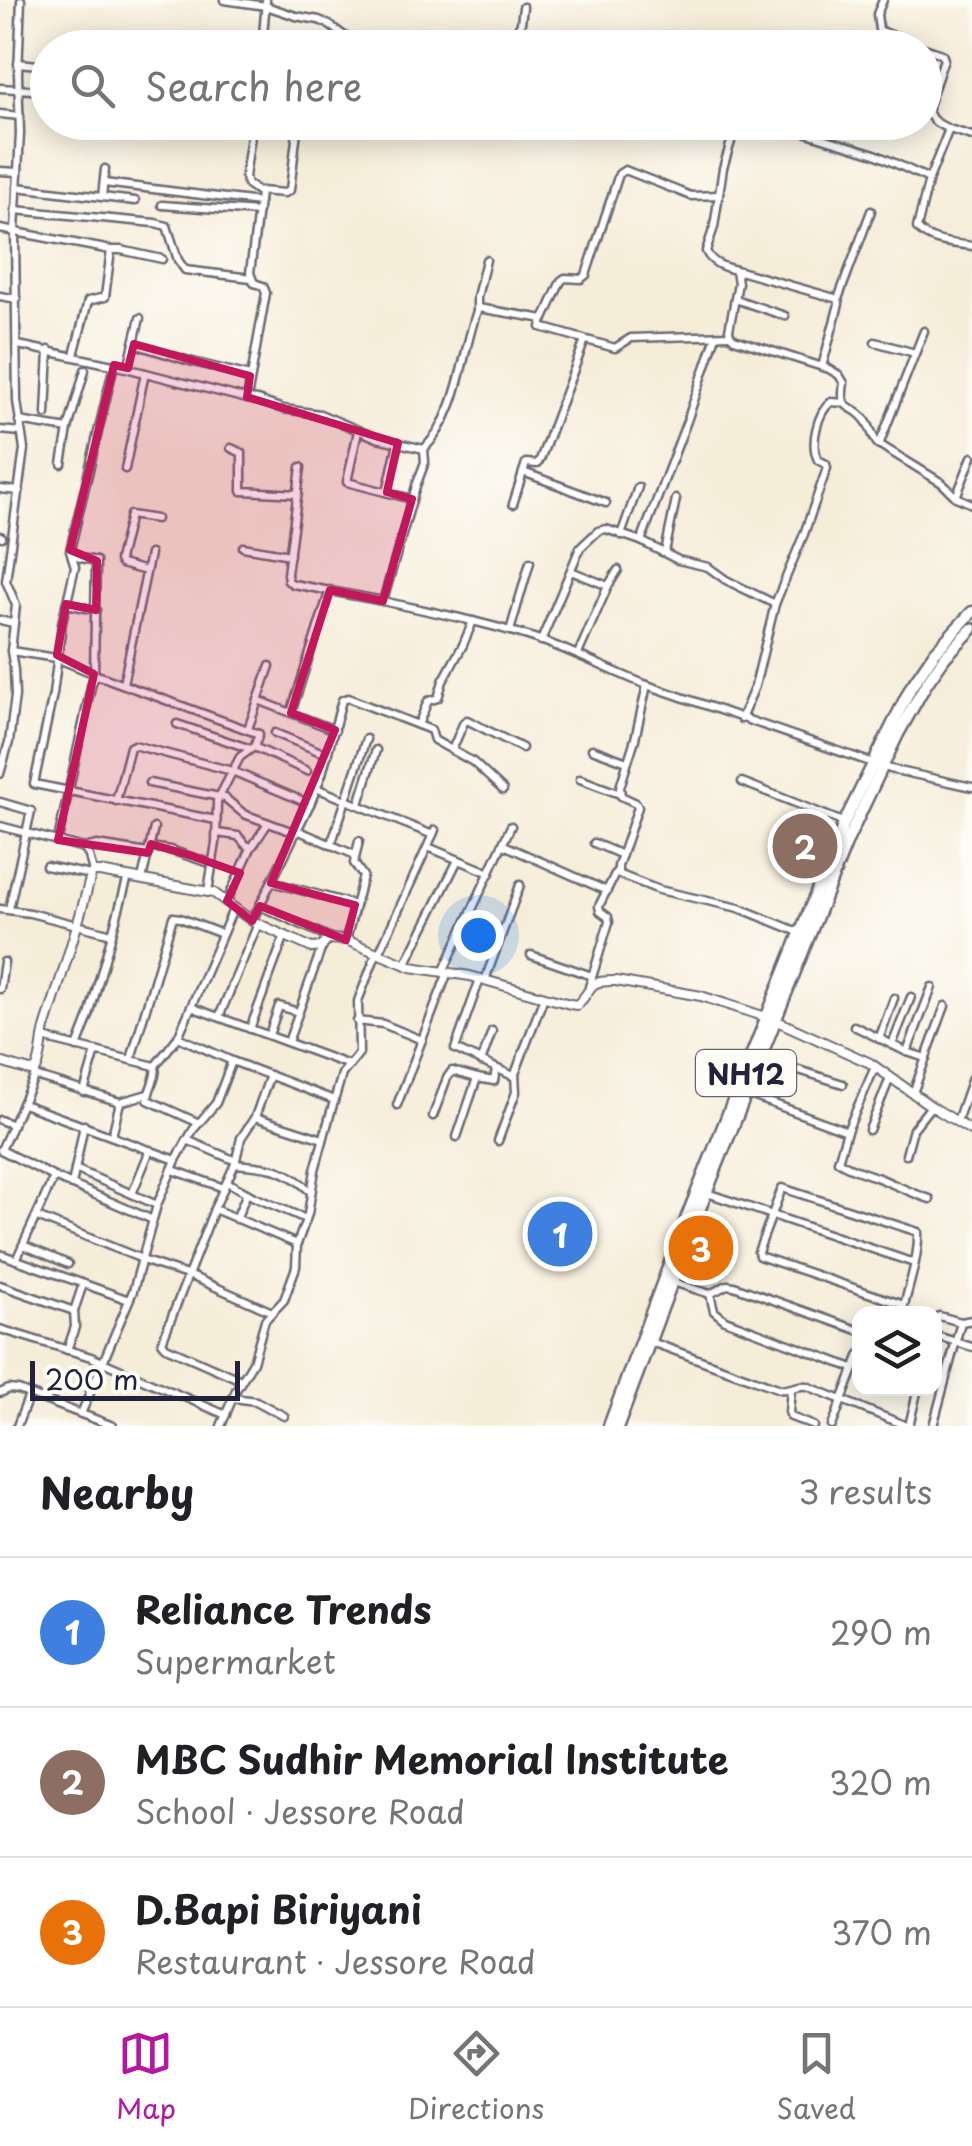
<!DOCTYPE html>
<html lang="en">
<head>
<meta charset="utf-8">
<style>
  body { margin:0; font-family:"Playpen Sans",sans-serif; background:#f2f2f2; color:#202124 }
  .controls { position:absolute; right:30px; bottom:30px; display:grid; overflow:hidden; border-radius:20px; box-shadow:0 5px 25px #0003 }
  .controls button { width:90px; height:90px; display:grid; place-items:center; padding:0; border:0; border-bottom:2px solid #e0e0e0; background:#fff; color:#202124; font:50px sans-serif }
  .scale { position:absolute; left:30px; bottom:25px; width:210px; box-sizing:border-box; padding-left:10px; border:5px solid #22223b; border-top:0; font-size:28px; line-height:35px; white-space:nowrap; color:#22223b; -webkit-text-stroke:8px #fdfcf7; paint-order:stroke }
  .you { position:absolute; left:478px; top:935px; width:35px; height:35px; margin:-25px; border:8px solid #fff; border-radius:50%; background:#1a73e8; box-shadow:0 0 0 15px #1a73e833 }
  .badge { display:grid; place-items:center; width:65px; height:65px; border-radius:50%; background:#b5179e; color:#fff; font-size:32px; font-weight:700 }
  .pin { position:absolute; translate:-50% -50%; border:5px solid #fff; box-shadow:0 2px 10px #0006 }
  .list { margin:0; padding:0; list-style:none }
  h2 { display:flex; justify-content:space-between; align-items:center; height:130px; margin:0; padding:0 40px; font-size:42px }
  h2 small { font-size:32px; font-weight:400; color:#757577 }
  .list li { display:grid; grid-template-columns:65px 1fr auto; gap:30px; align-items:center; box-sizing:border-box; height:150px; padding:0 40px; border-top:2px solid #e0e0e0 }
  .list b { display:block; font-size:38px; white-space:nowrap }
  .list p { margin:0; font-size:32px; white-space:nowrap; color:#757577 }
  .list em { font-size:32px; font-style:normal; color:#757577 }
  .icon { flex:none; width:55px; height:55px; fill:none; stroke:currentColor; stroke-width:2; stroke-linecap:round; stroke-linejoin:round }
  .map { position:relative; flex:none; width:972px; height:1426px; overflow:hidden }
  .search { position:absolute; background:#fff; box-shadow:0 5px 25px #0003; left:30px; right:30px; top:30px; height:110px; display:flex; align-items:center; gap:25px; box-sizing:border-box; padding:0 35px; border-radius:55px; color:#757577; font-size:38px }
  .sheet { height:580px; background:#fff }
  nav { display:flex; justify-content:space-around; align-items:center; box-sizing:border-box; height:140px; border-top:2px solid #e0e0e0; background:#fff; font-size:28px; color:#757577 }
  nav a { display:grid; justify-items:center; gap:5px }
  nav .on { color:#b5179e }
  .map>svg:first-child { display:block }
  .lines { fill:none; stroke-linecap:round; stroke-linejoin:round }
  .minor-casing { stroke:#6c6972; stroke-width:11 }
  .tertiary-casing { stroke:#6c6972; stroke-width:12 }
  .trunk-casing { stroke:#6c6972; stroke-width:15 }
  .minor { stroke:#fff; stroke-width:6 }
  .tertiary { stroke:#fff; stroke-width:8 }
  .trunk { stroke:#fff; stroke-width:10 }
  .marked { fill:#c2185b; fill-opacity:0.2; stroke:#c2185b; stroke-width:8; stroke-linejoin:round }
  .labels { text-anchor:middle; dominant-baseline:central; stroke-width:8; stroke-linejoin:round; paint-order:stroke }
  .shield { fill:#fdfcf7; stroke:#646373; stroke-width:2.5 }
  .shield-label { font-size:28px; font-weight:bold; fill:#22223b }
</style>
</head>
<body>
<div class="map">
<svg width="972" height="1426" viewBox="0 0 972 1426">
  <rect width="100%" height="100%" fill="#fdfcf7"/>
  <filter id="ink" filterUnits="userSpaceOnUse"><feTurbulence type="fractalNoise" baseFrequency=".01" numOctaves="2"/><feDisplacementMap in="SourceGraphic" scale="20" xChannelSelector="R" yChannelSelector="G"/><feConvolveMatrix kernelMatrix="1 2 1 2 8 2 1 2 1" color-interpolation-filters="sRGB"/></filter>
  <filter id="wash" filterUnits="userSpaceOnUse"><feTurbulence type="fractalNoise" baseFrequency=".0048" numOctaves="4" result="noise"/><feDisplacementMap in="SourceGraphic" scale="40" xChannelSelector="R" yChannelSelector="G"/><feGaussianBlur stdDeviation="2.25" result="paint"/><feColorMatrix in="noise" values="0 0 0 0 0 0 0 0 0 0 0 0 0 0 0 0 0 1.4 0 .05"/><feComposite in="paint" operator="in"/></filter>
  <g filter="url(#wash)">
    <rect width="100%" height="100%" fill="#f6edd9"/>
  </g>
  <g filter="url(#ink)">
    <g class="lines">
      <g class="minor-casing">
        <g id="minor">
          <polyline points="224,0 266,6 296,16 319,20 328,24 361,48"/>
          <polyline points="883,0 877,14 879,30 924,48"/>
          <polyline points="262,48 266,0"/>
          <polyline points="511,48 513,37 521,23 523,7"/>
          <path d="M924,48l18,6 2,5 -16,47c0,14 10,18 21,23l-20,50"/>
          <polyline points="18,63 48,66"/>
          <polyline points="0,88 48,91"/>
          <polyline points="0,114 20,116"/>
          <polyline points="253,122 245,177 247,184 260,193 250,273 254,283 263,286 266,293 247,399 257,400 283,409 320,414 377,438 424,449"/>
          <path d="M737,122l-14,46 -9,59 -8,24c5,12 17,16 30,19l2,13 -9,47 1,5 4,4 95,30 10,6 5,8c-5,32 8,18 22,38 5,7 6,15 11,22l65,40 14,14 16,7"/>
          <path d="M781,122l26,11 68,21 54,25 -12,49c13,15 36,15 55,18"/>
          <polyline points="949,129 972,136"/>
          <polyline points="0,171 18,172"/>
          <polyline points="104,183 259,202"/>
          <polyline points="17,187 102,197 105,169"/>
          <polyline points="260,191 285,193 290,190 298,122"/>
          <path d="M719,195l-28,1 -66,-26 -6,4 -33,101 -5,4 -16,-1 -4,3 -17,38 -66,-11c-17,47 -18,104 -54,141l1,13 -9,24 -33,115c53,12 106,22 157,39 37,13 71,31 107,45l-12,54 -15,48 1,9 15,7 2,4 -20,59v8l41,16 80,18 62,25"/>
          <polyline points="102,197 135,201"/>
          <polyline points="162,205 258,212"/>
          <polyline points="15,210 155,223 167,226 178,260 185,270 251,278"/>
          <polyline points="0,229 111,250"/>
          <polyline points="736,270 838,299 839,304 822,367"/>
          <polyline points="0,296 17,299"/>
          <polyline points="735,299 785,316"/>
          <polyline points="838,299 871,211"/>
          <polyline points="477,309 477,297 486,260"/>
          <polyline points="543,320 541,327 615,348 631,338 730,335"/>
          <polyline points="875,342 915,353"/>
          <polyline points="134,344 193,362 250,376"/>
          <polyline points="18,345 122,367 247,399"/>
          <polyline points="74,355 88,301 105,297 111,250 121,250 162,259"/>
          <polyline points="114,365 70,550 75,567 62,623 53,694 34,784 216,820"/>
          <polyline points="128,368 140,318"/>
          <polyline points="46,414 49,350"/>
          <polyline points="19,421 68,429"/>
          <polyline points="0,430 21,432"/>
          <polyline points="358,431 347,482 412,499"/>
          <polyline points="879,445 924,331"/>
          <polyline points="231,448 242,453 242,491 298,494"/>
          <polyline points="62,464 68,429 85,370"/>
          <polyline points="301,467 287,574 288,581 293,584 383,601"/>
          <polyline points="125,469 145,373"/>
          <polyline points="523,472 606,503"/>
          <polyline points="0,489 19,491"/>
          <polyline points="387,492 398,443"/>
          <polyline points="956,497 972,457"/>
          <polyline points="513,504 526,463 537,464 540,460 585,340"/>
          <polyline points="621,535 638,487"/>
          <polyline points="0,536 2,537"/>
          <polyline points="641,541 687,421 716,336"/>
          <polyline points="243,547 290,555"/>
          <polyline points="665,552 676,499"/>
          <polyline points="72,556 96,561 94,674"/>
          <polyline points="146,571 121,564 119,560 130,515 156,519"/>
          <polyline points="571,571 608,586"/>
          <polyline points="66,604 96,610"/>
          <polyline points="0,620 13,623"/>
          <polyline points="473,621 463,645 443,681 438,698 428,701 418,725 431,730 434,740 473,762 503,790"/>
          <polyline points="510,631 530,562"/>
          <polyline points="541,641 580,548 598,531 606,529 641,541 678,560 708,567 726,580 775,604"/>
          <polyline points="11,651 56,658 95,674"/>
          <polyline points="578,654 608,586 618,570"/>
          <polyline points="123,684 150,554"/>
          <polyline points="647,685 890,769 972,787"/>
          <polyline points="258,700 335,730"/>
          <polyline points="291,713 330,590"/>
          <path d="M741,719l14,-33 20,-82 29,-70 23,-66 -1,-4 -8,-4c-8,-16 -1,-47 13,-58l13,1"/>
          <polyline points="177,724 248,748"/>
          <polyline points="248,729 270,666"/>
          <polyline points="275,733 328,755"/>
          <polyline points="254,747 307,771"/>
          <polyline points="592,749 627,762"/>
          <polyline points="452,750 464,722 467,720 522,748"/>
          <polyline points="0,774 9,742 15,696 14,670 11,651 16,605 6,581 24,449 17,401 15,231 20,133 18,74 21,0"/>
          <polyline points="580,779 620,794"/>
          <polyline points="742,782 843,822"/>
          <polyline points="149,783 225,798 244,814 296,833"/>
          <polyline points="316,788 433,835"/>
          <polyline points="116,801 130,747 134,745 232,771 310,804"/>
          <polyline points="0,802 31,811 9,909"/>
          <polyline points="359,804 376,750"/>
          <polyline points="0,826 84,848 89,856 93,872"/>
          <polyline points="297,830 355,855"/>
          <polyline points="217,833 238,836 246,845 252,847 268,823"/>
          <polyline points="58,840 92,682 97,675 259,734 254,747 240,757 217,801 216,843 208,891"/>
          <polyline points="594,843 622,855"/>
          <polyline points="331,845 366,739"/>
          <polyline points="504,845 607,891"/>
          <polyline points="150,847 170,850 213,864"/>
          <polyline points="428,847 490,873"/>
          <polyline points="84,848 97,845 148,853"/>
          <polyline points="46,866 91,875"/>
          <polyline points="142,879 154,828"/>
          <polyline points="272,882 355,905"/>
          <polyline points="227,901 251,848"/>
          <polyline points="260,906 331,938"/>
          <polyline points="234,907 191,1007 349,1065"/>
          <polyline points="0,909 30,913 112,934"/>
          <polyline points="252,921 311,802 322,774 342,700 348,698 418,725"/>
          <polyline points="346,940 363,876 354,863 359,841"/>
          <polyline points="379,953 435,830"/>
          <polyline points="531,955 592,976"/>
          <polyline points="405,965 458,860"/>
          <polyline points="443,972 511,826"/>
          <polyline points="480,979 455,1049 515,1077"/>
          <polyline points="485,980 520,885"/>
          <polyline points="589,987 609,922 608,917 600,911 599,906 616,872"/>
          <polyline points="0,989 4,962"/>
          <polyline points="219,1017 258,924"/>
          <polyline points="357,1021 383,1024 422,1040"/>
          <polyline points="854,1026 907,1052 926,1058"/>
          <polyline points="250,1029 285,935"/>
          <polyline points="269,1035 279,1006 298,1012"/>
          <polyline points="178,1037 191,1007"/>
          <path d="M43,1038l112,28c3,12 -7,22 -7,34l51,23"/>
          <polyline points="879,1039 894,998"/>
          <polyline points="288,1042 322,947"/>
          <polyline points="892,1045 911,997"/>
          <polyline points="77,1047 89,1016 128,877"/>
          <polyline points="907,1052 932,987"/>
          <polyline points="761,1058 843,1084"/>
          <polyline points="131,1059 173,917 180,918 222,934"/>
          <polyline points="481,1062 492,1031"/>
          <polyline points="155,1066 178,1037 232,1061 334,1100"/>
          <path d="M875,1067l-28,64 -9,30c11,8 25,11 38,16 18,7 35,16 54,22"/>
          <polyline points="35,1076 120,1102 148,1094"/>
          <polyline points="84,1092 96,1051"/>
          <polyline points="913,1093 945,1006"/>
          <polyline points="747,1094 847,1131"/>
          <polyline points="23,1104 176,1160"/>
          <polyline points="397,1105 448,972"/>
          <polyline points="433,1116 447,1078 452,1071 477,1078"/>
          <polyline points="255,1117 323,1139"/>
          <polyline points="0,1120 13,1125"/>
          <polyline points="957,1121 972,1078"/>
          <polyline points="869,1130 890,1078"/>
          <polyline points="112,1136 120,1102"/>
          <polyline points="457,1137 477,1078 494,1081 496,1069"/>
          <polyline points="187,1140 236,1161"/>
          <polyline points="498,1141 516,1092 515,1074 544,997"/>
          <polyline points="1,1150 54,1177 153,1220"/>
          <polyline points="1,1150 35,1075"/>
          <polyline points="906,1155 913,1129 931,1106"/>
          <path d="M235,1164c34,3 49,3 75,27"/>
          <polyline points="75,1169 157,1205"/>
          <polyline points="173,1170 224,1188"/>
          <polyline points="227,1182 254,1197 306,1219"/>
          <polyline points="72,1185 84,1125"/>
          <polyline points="707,1193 914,1263"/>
          <polyline points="132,1194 150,1150"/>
          <polyline points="214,1209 297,1244"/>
          <polyline points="37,1217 142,1259"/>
          <polyline points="236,1219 247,1193"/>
          <polyline points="23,1245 68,1264"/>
          <polyline points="0,1254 129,1300"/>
          <polyline points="16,1260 54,1177"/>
          <polyline points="142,1260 193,1277 272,1312"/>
          <polyline points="673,1282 710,1294 727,1285 734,1286 860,1331"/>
          <polyline points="0,1285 74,1311"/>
          <polyline points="710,1294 714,1311 725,1320 853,1368"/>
          <path d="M902,1314c6,-26 17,-56 16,-82l-136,-44 -24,64 1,4 145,49"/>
          <polyline points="961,1322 972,1320"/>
          <polyline points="0,1329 91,1357 226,1415"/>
          <polyline points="934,1335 972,1347"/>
          <path d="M651,1342l129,47c10,2 17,-5 27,-3l100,40"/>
          <polyline points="67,1350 75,1327 74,1311 83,1284"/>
          <polyline points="241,1380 166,1347 162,1342 214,1209 235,1164 241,1138 255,1117 270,1075"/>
          <polyline points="791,1389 789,1412 791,1417 814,1426"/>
          <polyline points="0,1393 9,1389 18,1390 113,1426"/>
          <polyline points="233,1398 256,1401 284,1416"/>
          <polyline points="81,1414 133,1291 157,1205 176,1160 193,1130 216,1103 232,1061"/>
          <polyline points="17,1426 29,1395"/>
          <polyline points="221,1426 236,1390 253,1362 265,1320 284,1300 296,1267 297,1244 308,1214 315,1170 330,1115 342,1074 359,1053 358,1001 377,952"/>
          <polyline points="832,1426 860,1354"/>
          <polyline points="909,1426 918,1388"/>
          <polyline points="933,1426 961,1322 939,1316"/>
        </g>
      </g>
      <g class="tertiary-casing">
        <path id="tertiary" d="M0,1062l30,9 6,-1c7,-15 5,-30 10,-45 16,-50 32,-99 45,-150l2,-3h7l114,21 38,28 60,27 10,-1 5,-8 19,1 65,27 59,9 100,28 7,1c18,-17 8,-25 39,-24l85,15 74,24 95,43 61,43 41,25"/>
      </g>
      <g class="trunk-casing">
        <g id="trunk">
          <polyline points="609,1426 688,1214 844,823 911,687 935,652 972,612"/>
          <polyline points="618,1426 693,1226 848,839 898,734 926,684 945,657 972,629"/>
        </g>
      </g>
      <use href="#minor" class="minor"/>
      <use href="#tertiary" class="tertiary"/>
      <use href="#trunk" class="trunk"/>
    </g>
  </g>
  <path class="marked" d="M134,344l116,32 -3,21 151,46 -11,49 25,7 -29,102 -53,-11 -39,123 44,17 -64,153 84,22 -9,35 -86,-34 -8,15 -25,-20 13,-28 -48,-17 -41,-12 -3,9 -90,-13 36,-166 -37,-19 9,-51 30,6 1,-49 -27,-11 44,-185 14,3z"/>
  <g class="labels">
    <rect class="shield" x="696" y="1050" width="100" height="46" rx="8"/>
    <g class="shield-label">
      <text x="746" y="1073">NH12</text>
    </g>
  </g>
</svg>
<div class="controls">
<button><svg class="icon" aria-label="layers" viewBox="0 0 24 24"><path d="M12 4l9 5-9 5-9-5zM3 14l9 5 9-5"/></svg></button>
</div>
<div class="scale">200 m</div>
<div class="you"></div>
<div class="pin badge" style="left:560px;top:1234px;background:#3f7fe0">1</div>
<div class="pin badge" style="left:805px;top:846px;background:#8d6e63">2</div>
<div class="pin badge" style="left:701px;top:1248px;background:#e8710a">3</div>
<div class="search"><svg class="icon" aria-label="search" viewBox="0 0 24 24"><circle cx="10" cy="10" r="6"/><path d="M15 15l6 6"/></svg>Search here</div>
</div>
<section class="sheet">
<h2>Nearby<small>3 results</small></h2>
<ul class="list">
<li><span class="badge" style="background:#3f7fe0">1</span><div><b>Reliance Trends</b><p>Supermarket</p></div><em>290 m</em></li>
<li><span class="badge" style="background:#8d6e63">2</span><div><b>MBC Sudhir Memorial Institute</b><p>School · Jessore Road</p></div><em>320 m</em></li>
<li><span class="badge" style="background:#e8710a">3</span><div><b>D.Bapi Biriyani</b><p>Restaurant · Jessore Road</p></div><em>370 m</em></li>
</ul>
</section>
<nav>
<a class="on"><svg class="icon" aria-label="map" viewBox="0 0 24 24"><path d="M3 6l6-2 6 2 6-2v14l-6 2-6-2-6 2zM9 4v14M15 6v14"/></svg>Map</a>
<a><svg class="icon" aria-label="directions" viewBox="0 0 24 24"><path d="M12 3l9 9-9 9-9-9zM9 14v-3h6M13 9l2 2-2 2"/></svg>Directions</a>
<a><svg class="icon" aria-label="saved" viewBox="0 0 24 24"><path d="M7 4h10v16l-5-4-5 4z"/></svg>Saved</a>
</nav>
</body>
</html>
